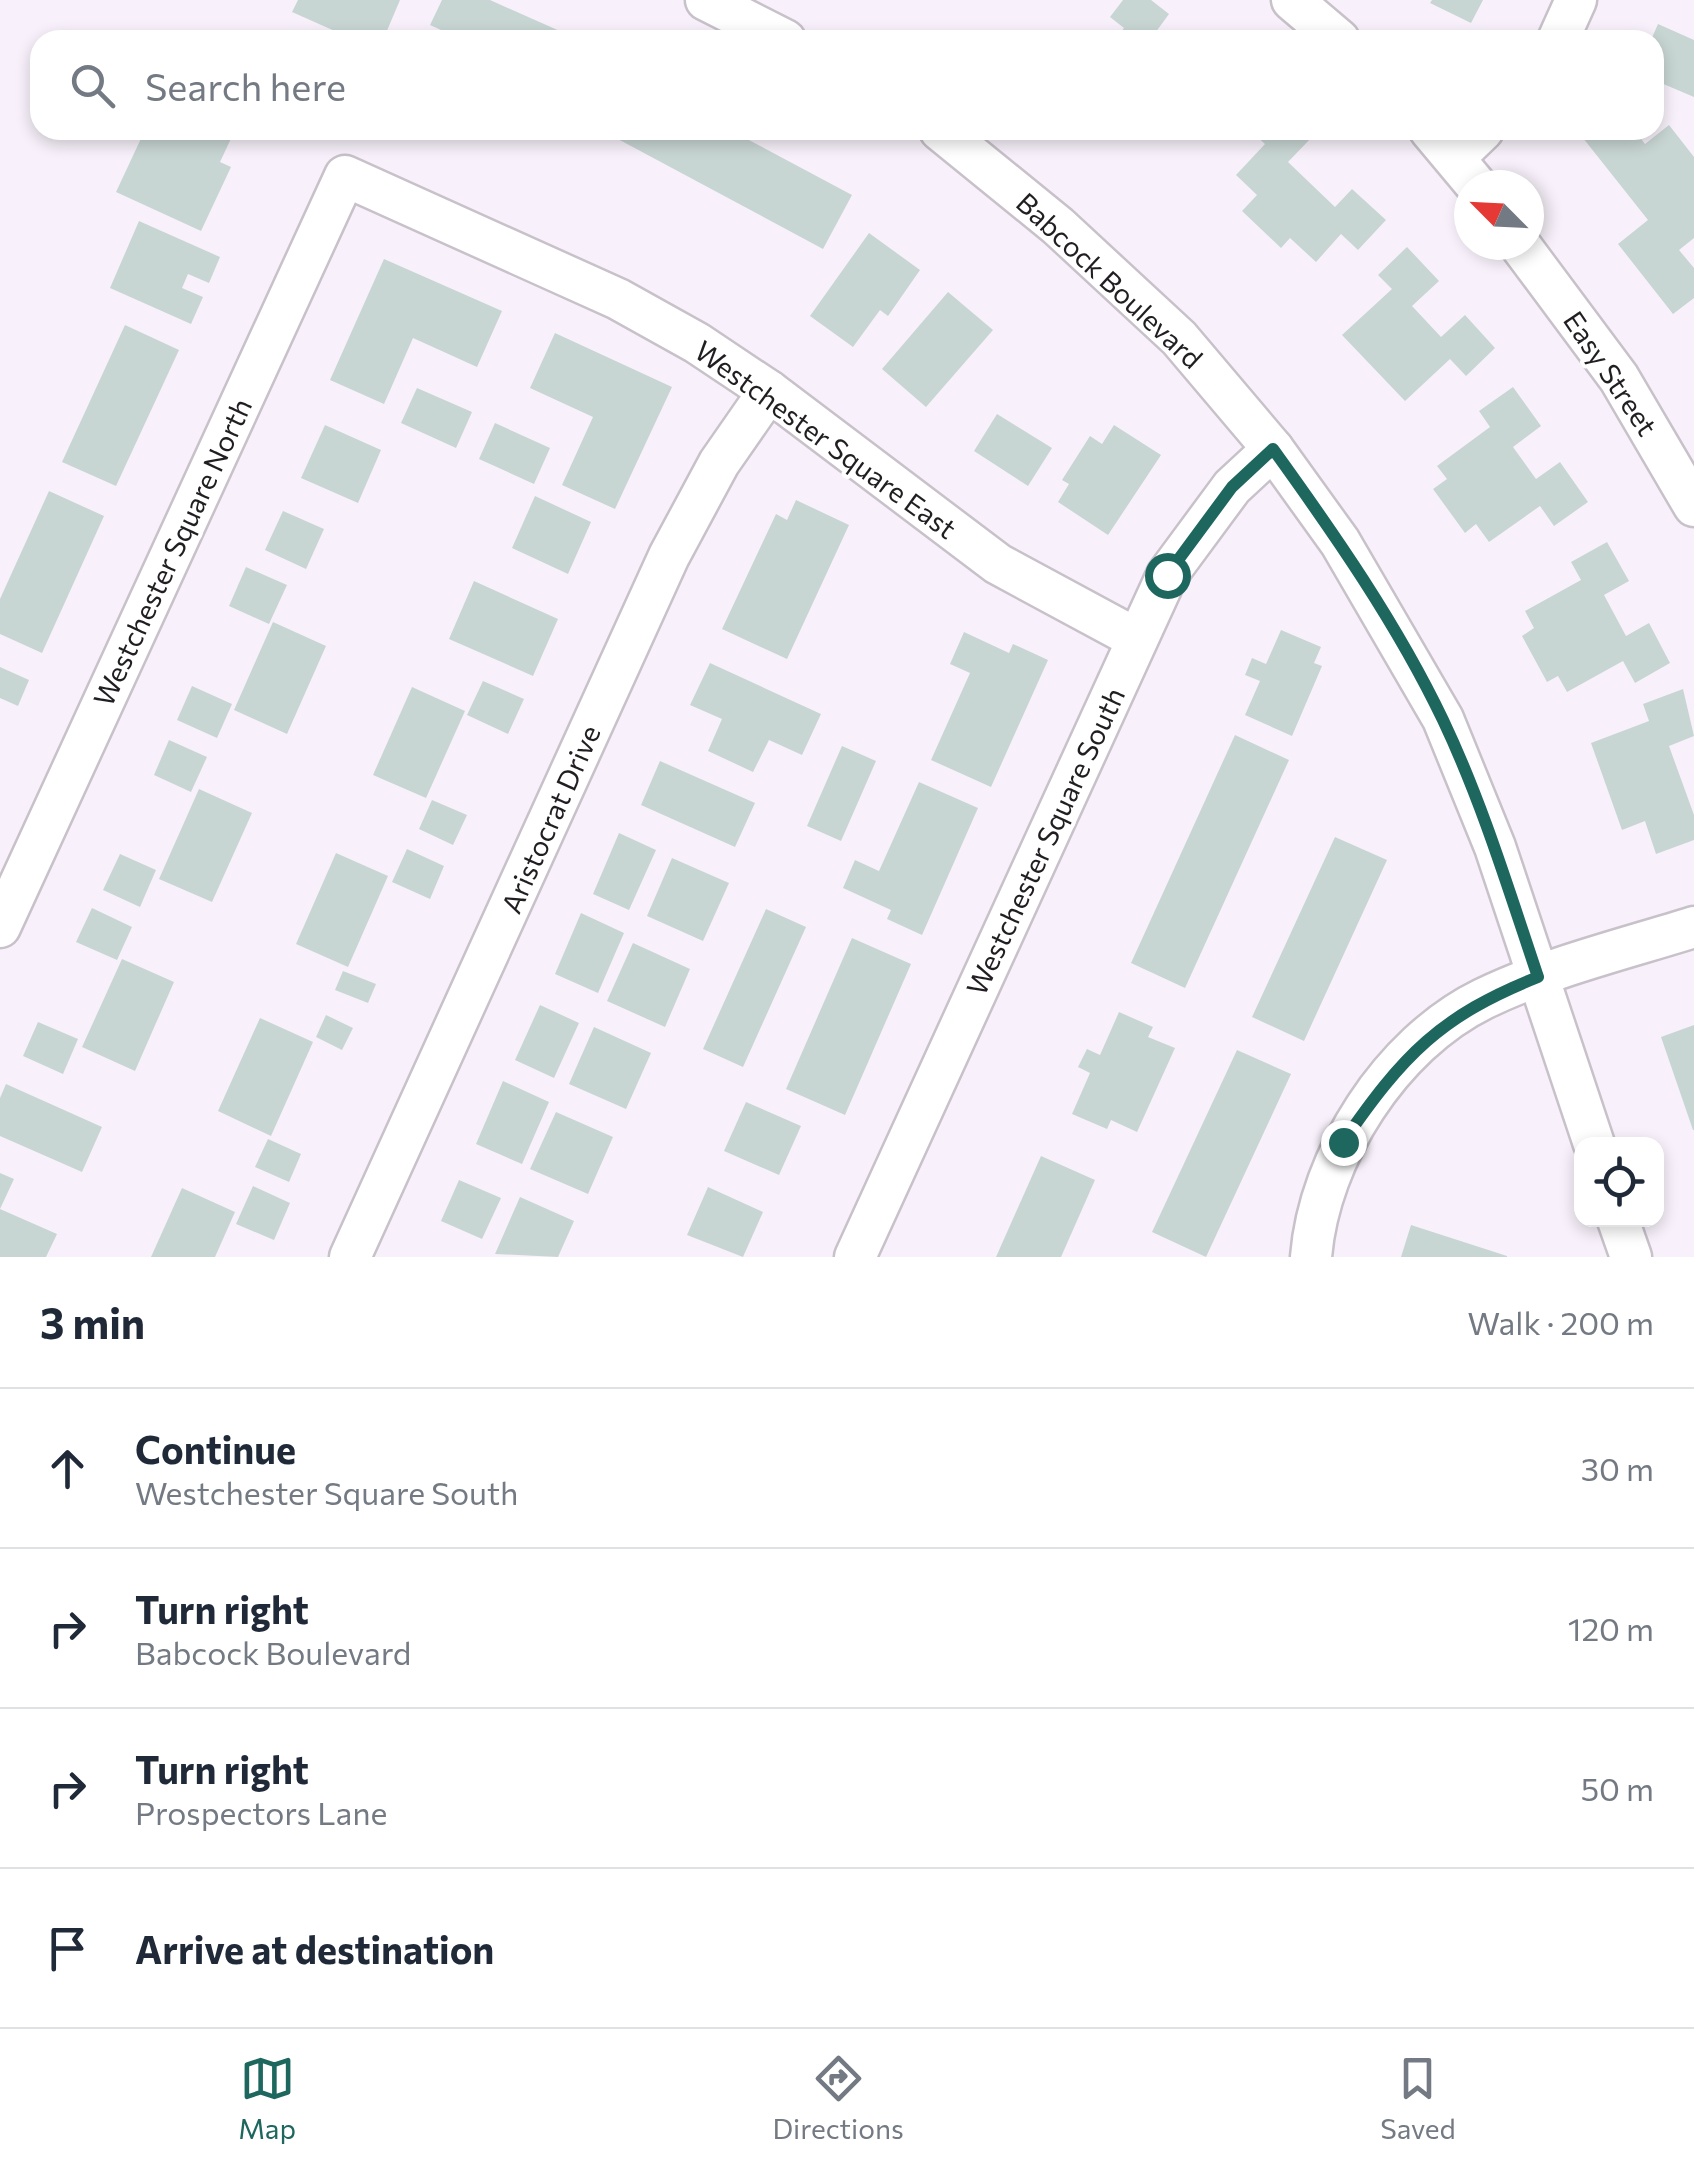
<!DOCTYPE html>
<html lang="en">
<head>
<meta charset="utf-8">
<style>
  body { margin:0; font-family:Commissioner,sans-serif; background:#f6f6f7; color:#1f2937 }
  .controls { position:absolute; right:30px; bottom:30px; display:grid; overflow:hidden; border-radius:20px; box-shadow:0 5px 15px #0003 }
  .controls button { width:90px; height:90px; display:grid; place-items:center; padding:0; border:0; border-bottom:2px solid #e0e1e3; background:#fff; color:#1f2937; font:50px sans-serif }
  .compass { position:absolute; left:1454px; top:170px; width:90px; height:90px; border-radius:50%; background:#fff; box-shadow:0 5px 15px #0003; rotate:294deg }
  .stop { position:absolute; width:30px; height:30px; margin:-22px; border:8px solid #1e675e; border-radius:50%; background:#fff }
  .stop.end { background:#1e675e; border-color:#fff; box-shadow:0 2px 10px #0008 }
  .list { margin:0; padding:0; list-style:none }
  h2 { display:flex; justify-content:space-between; align-items:center; height:130px; margin:0; padding:0 40px; font-size:42px }
  h2 small { font-size:32px; font-weight:400; color:#747a83 }
  .list li { display:grid; grid-template-columns:65px 1fr auto; gap:30px; align-items:center; box-sizing:border-box; height:160px; padding:0 40px; border-top:2px solid #e0e1e3 }
  .list b { display:block; font-size:38px; white-space:nowrap }
  .list p { margin:0; font-size:32px; white-space:nowrap; color:#747a83 }
  .list em { font-size:32px; font-style:normal; color:#747a83 }
  .icon { flex:none; width:55px; height:55px; fill:none; stroke:currentColor; stroke-width:2; stroke-linecap:round; stroke-linejoin:round }
  .map { position:relative; flex:none; width:1694px; height:1257px; overflow:hidden }
  .search { position:absolute; background:#fff; box-shadow:0 5px 15px #0003; left:30px; right:30px; top:30px; height:110px; display:flex; align-items:center; gap:25px; box-sizing:border-box; padding:0 35px; border-radius:30px; color:#747a83; font-size:38px }
  .sheet { height:770px; background:#fff }
  nav { display:flex; justify-content:space-around; align-items:center; box-sizing:border-box; height:140px; border-top:2px solid #e0e1e3; background:#fff; font-size:28px; color:#747a83 }
  nav a { display:grid; justify-items:center; gap:5px }
  nav .on { color:#1e675e }
  .map>svg:first-child { display:block }
  .building { fill:#c8d6d3 }
  .lines { fill:none; stroke-linecap:round; stroke-linejoin:round }
  .minor-casing { stroke:#c8c1ca; stroke-width:45 }
  .minor { stroke:#fff; stroke-width:40 }
  .route { stroke:#1e675e; stroke-width:12 }
  .labels { text-anchor:middle; dominant-baseline:central; stroke-width:8; stroke-linejoin:round; paint-order:stroke }
  .street-label { font-size:28px; fill:#211e22; stroke:#fff }
</style>
</head>
<body>
<div class="map">
<svg width="1694" height="1257" viewBox="0 0 1694 1257">
  <rect width="100%" height="100%" fill="#f8f1fb"/>
  <g class="building">
    <polygon points="298,0 400,0 383,40 355,40 292,12"/>
    <polygon points="442,0 490,0 580,40 463,40 430,25"/>
    <polygon points="1123,0 1151,0 1169,14 1150,40 1115,40 1124,28 1110,17"/>
    <polygon points="1432,0 1483,0 1471,23 1430,3"/>
    <polygon points="1658,24 1694,40 1694,97 1654,80 1651,40"/>
    <polygon points="1669,125 1694,157 1694,238 1679,250 1694,268 1694,298 1673,314 1618,244 1648,220 1583,138 1594,130 1634,130 1645,144"/>
    <polygon points="145,130 235,130 220,162 231,167 201,231 116,192"/>
    <polygon points="601,130 730,130 852,195 823,249"/>
    <polygon points="1258,130 1307,130 1313,136 1288,162 1335,207 1352,189 1386,220 1358,250 1341,234 1316,262 1290,238 1281,248 1242,211 1257,195 1236,175 1265,144 1254,134"/>
    <polygon points="139,221 220,257 209,283 188,274 182,288 203,297 191,324 110,288"/>
    <polygon points="869,233 920,270 888,316 880,310 853,347 810,316"/>
    <polygon points="1407,247 1439,281 1412,306 1441,337 1465,315 1495,348 1466,376 1450,359 1405,401 1342,335 1392,289 1378,275"/>
    <polygon points="384,259 502,311 477,367 413,338 384,404 330,380"/>
    <polygon points="948,292 993,330 926,407 882,369"/>
    <polygon points="125,325 179,350 116,486 62,462"/>
    <polygon points="555,333 672,387 615,509 562,485 593,417 530,388"/>
    <polygon points="1513,387 1541,426 1513,447 1536,479 1560,462 1588,502 1554,526 1540,506 1489,542 1476,524 1465,533 1433,489 1447,479 1437,466 1490,427 1479,411"/>
    <polygon points="417,388 472,412 456,448 401,423"/>
    <polygon points="997,414 1052,448 1028,486 974,451"/>
    <polygon points="495,423 550,448 534,484 479,459"/>
    <polygon points="325,425 381,450 358,503 301,478"/>
    <polygon points="1114,425 1161,455 1108,535 1058,502 1069,484 1062,480 1090,436 1102,444"/>
    <polygon points="49,491 104,516 42,653 0,634 0,599"/>
    <polygon points="535,496 591,522 568,574 512,548"/>
    <polygon points="796,500 849,525 787,659 722,629 776,514 787,520"/>
    <polygon points="283,511 324,529 306,569 265,550"/>
    <polygon points="1607,542 1629,581 1604,595 1626,636 1649,623 1670,663 1635,683 1623,661 1567,692 1558,676 1547,682 1522,636 1534,628 1525,611 1581,580 1571,562"/>
    <polygon points="246,567 287,585 269,624 229,606"/>
    <polygon points="474,581 558,619 533,676 449,639"/>
    <polygon points="273,622 326,646 287,734 234,710"/>
    <polygon points="1281,630 1321,647 1314,663 1322,666 1292,736 1245,715 1260,681 1245,675 1252,658 1266,664"/>
    <polygon points="964,632 1009,653 1013,644 1048,660 991,787 931,760 970,673 950,664"/>
    <polygon points="710,663 821,714 802,755 769,740 753,772 708,751 722,719 690,705"/>
    <polygon points="0,667 29,680 18,706 0,698"/>
    <polygon points="483,681 524,699 508,734 467,715"/>
    <polygon points="192,686 232,704 217,738 177,720"/>
    <polygon points="412,687 465,711 426,798 373,775"/>
    <polygon points="1683,689 1694,736 1669,746 1694,815 1694,840 1656,854 1645,821 1622,830 1591,743 1649,721 1643,704"/>
    <polygon points="1235,735 1289,760 1185,988 1131,963"/>
    <polygon points="169,740 207,757 191,792 154,775"/>
    <polygon points="842,746 876,761 841,841 807,826"/>
    <polygon points="660,761 755,803 735,847 641,805"/>
    <polygon points="919,782 978,808 922,935 887,919 891,910 843,888 855,860 879,871"/>
    <polygon points="199,789 252,813 212,902 159,879"/>
    <polygon points="432,800 467,815 453,845 419,829"/>
    <polygon points="619,833 656,850 629,910 593,894"/>
    <polygon points="1335,837 1387,860 1304,1041 1252,1017"/>
    <polygon points="407,849 444,866 430,899 392,882"/>
    <polygon points="336,853 388,876 348,967 296,944"/>
    <polygon points="120,854 156,870 140,907 103,890"/>
    <polygon points="672,858 729,883 703,941 647,916"/>
    <polygon points="92,908 132,927 117,960 76,942"/>
    <polygon points="766,909 806,927 743,1067 703,1049"/>
    <polygon points="581,913 624,933 598,993 555,974"/>
    <polygon points="852,938 911,964 845,1115 786,1089"/>
    <polygon points="633,943 690,969 665,1027 607,1001"/>
    <polygon points="122,959 174,982 135,1071 82,1047"/>
    <polygon points="343,971 376,984 368,1003 335,990"/>
    <polygon points="540,1005 579,1023 554,1078 515,1060"/>
    <polygon points="1119,1012 1153,1027 1148,1037 1175,1048 1137,1132 1111,1120 1107,1129 1072,1114 1090,1073 1078,1067 1087,1049 1100,1055"/>
    <polygon points="326,1015 353,1028 342,1050 316,1037"/>
    <polygon points="260,1018 313,1042 271,1136 218,1111"/>
    <polygon points="38,1022 78,1039 63,1074 23,1056"/>
    <polygon points="1694,1025 1694,1130 1693,1130 1661,1037"/>
    <polygon points="594,1027 651,1053 626,1109 569,1084"/>
    <polygon points="1237,1050 1291,1074 1206,1257 1152,1232"/>
    <polygon points="503,1081 549,1102 522,1164 476,1144"/>
    <polygon points="6,1084 102,1127 82,1172 0,1136 0,1098"/>
    <polygon points="746,1102 801,1126 779,1175 724,1151"/>
    <polygon points="556,1112 613,1137 588,1194 530,1169"/>
    <polygon points="268,1139 301,1154 289,1182 255,1167"/>
    <polygon points="1041,1156 1095,1180 1061,1257 996,1257"/>
    <polygon points="0,1173 14,1179 0,1209 57,1234 46,1257 0,1257"/>
    <polygon points="459,1180 501,1198 482,1239 441,1221"/>
    <polygon points="253,1186 290,1203 274,1240 236,1224"/>
    <polygon points="708,1187 763,1212 743,1257 687,1235"/>
    <polygon points="182,1188 235,1212 215,1257 151,1257"/>
    <polygon points="520,1197 574,1221 558,1257 495,1254"/>
    <polygon points="1411,1225 1507,1256 1507,1257 1401,1257"/>
  </g>
  <g class="lines">
    <g class="minor-casing">
      <g id="minor">
        <polyline points="706,0 785,40"/>
        <polyline points="1292,0 1339,40"/>
        <polyline points="1558,40 1576,0"/>
        <polyline points="940,130 1058,226 1179,338 1273,449 1340,542 1443,719 1495,847 1594,1144"/>
        <polyline points="1430,130 1476,185"/>
        <polyline points="1455,157 1483,130"/>
        <polyline points="1520,245 1619,378 1694,506"/>
        <polyline points="0,927 345,176 618,299 697,343 769,391 998,564 1137,639"/>
        <polyline points="1618,1220 1631,1257"/>
        <polyline points="350,1257 669,556 719,463 769,391"/>
        <polyline points="855,1257 1167,575 1232,487 1273,449"/>
        <path d="M1311,1257c8,-100 80,-213 172,-258 66,-32 141,-50 211,-72"/>
      </g>
    </g>
    <use href="#minor" class="minor"/>
  </g>
  <g class="lines">
    <path class="route" d="M1167,575l65,-88 41,-38c62,86 124,175 170,271 39,82 66,171 95,257 -98,39 -135,78 -195,165"/>
  </g>
  <g class="labels">
    <g class="street-label">
      <text transform="translate(1110 280) rotate(43)">Babcock Boulevard</text>
      <text transform="translate(1611 373) rotate(56)">Easy Street</text>
      <text transform="translate(826 439) rotate(36)">Westchester Square East</text>
      <text transform="translate(172 552) rotate(-65)">Westchester Square North</text>
      <text transform="translate(550 819) rotate(-66)">Aristocrat Drive</text>
      <text transform="translate(1045 841) rotate(-65)">Westchester Square South</text>
    </g>
  </g>
</svg>
<div class="controls">
<button><svg class="icon" aria-label="locate" viewBox="0 0 24 24"><circle cx="12" cy="12" r="6"/><path d="M12 2v4M12 18v4M2 12h4M18 12h4"/></svg></button>
</div>
<svg class="compass" viewBox="-18 -18 36 36"><path d="M0-13l5 13h-10z" fill="#e53935"/><path d="M0 13l5-13h-10z" fill="#747a83"/></svg>
<div class="stop" style="left:1167px;top:575px"></div>
<div class="stop end" style="left:1343px;top:1142px"></div>
<div class="search"><svg class="icon" aria-label="search" viewBox="0 0 24 24"><circle cx="10" cy="10" r="6"/><path d="M15 15l6 6"/></svg>Search here</div>
</div>
<section class="sheet">
<h2>3 min<small>Walk · 200 m</small></h2>
<ul class="list">
<li><svg class="icon" aria-label="ahead" viewBox="0 0 24 24"><path d="M12 20V5M6 11l6-6 6 6"/></svg><div><b>Continue</b><p>Westchester Square South</p></div><em>30 m</em></li>
<li><svg class="icon" aria-label="right" viewBox="0 0 24 24"><path d="M7 20v-9h11M14 6l5 5-5 5"/></svg><div><b>Turn right</b><p>Babcock Boulevard</p></div><em>120 m</em></li>
<li><svg class="icon" aria-label="right" viewBox="0 0 24 24"><path d="M7 20v-9h11M14 6l5 5-5 5"/></svg><div><b>Turn right</b><p>Prospectors Lane</p></div><em>50 m</em></li>
<li><svg class="icon" aria-label="arrive" viewBox="0 0 24 24"><path d="M6 21V4h12l-3 4 3 4H6"/></svg><div><b>Arrive at destination</b></div></li>
</ul>
</section>
<nav>
<a class="on"><svg class="icon" aria-label="map" viewBox="0 0 24 24"><path d="M3 6l6-2 6 2 6-2v14l-6 2-6-2-6 2zM9 4v14M15 6v14"/></svg>Map</a>
<a><svg class="icon" aria-label="directions" viewBox="0 0 24 24"><path d="M12 3l9 9-9 9-9-9zM9 14v-3h6M13 9l2 2-2 2"/></svg>Directions</a>
<a><svg class="icon" aria-label="saved" viewBox="0 0 24 24"><path d="M7 4h10v16l-5-4-5 4z"/></svg>Saved</a>
</nav>
</body>
</html>
